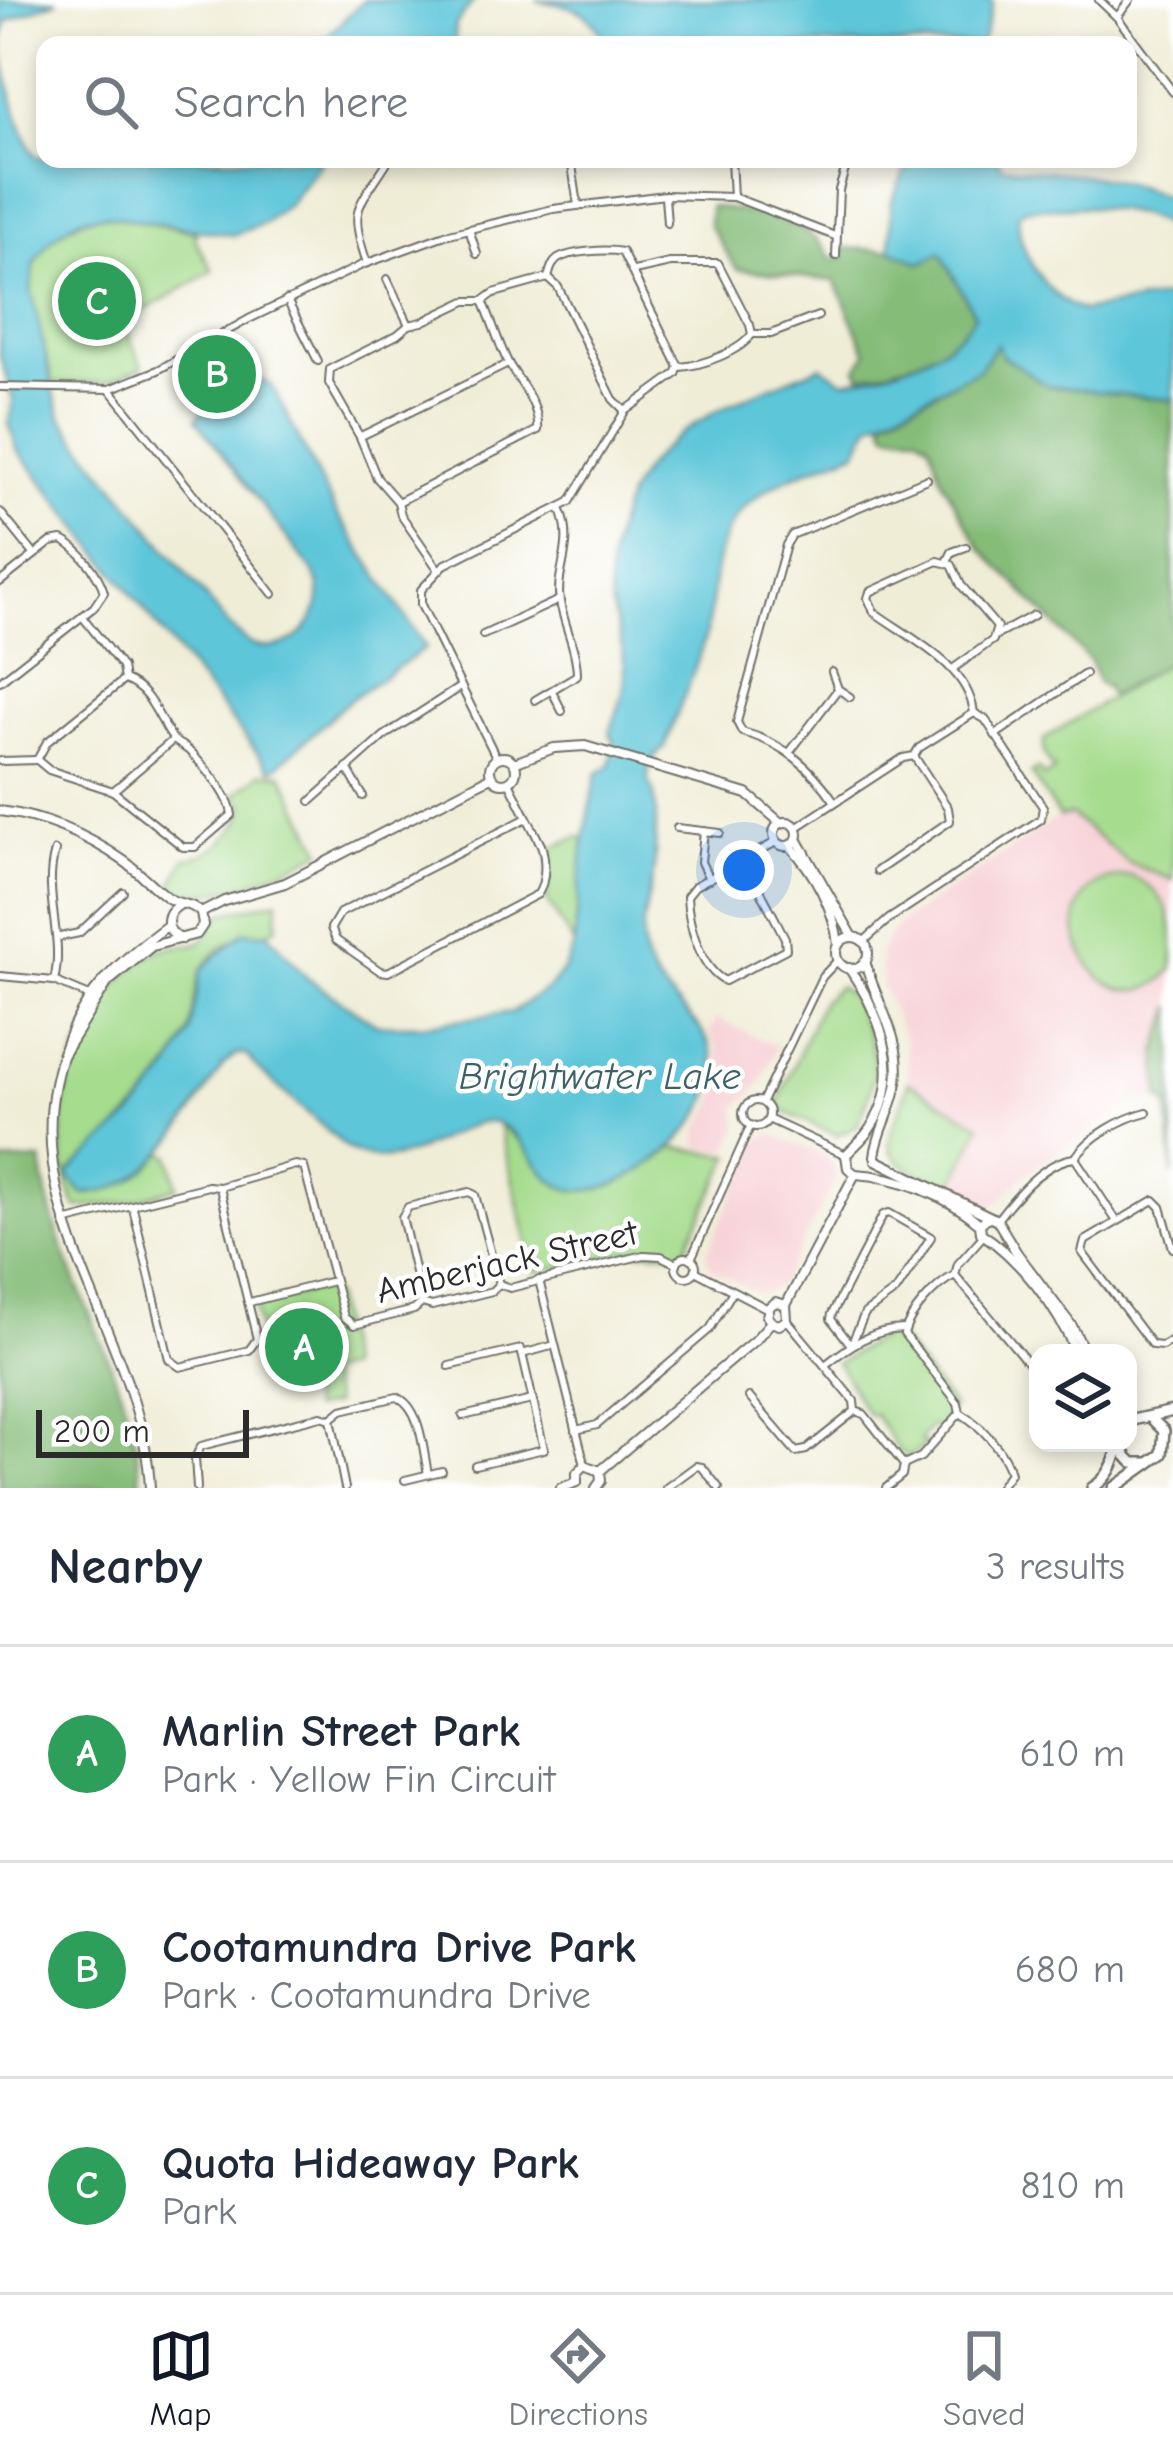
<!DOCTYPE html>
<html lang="en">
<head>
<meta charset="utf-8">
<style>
  body { margin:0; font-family:"Comic Neue",sans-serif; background:#f2f2f3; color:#1f2937 }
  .controls { position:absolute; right:36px; bottom:36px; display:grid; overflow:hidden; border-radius:24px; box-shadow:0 6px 18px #0003 }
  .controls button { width:108px; height:108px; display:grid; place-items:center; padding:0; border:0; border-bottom:3px solid #e0e1e3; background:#fff; color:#1f2937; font:60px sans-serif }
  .scale { position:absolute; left:36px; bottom:30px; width:213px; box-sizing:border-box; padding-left:12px; border:6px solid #2b2b2b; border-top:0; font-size:33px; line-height:42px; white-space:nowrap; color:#2b2b2b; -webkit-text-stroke:9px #fff; paint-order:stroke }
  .you { position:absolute; left:744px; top:870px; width:42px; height:42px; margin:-30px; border:9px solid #fff; border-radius:50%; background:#1a73e8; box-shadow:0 0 0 18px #1a73e833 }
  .badge { display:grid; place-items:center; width:78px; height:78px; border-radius:50%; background:#111827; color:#fff; font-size:39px; font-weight:700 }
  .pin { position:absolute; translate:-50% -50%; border:6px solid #fff; box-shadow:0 3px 12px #0006 }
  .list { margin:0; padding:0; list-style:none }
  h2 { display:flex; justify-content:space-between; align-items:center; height:156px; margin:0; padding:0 48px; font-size:51px }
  h2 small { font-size:39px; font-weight:400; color:#747a83 }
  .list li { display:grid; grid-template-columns:78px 1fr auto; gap:36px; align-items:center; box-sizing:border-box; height:216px; padding:0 48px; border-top:3px solid #e0e1e3 }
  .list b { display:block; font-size:45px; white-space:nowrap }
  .list p { margin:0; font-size:39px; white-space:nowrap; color:#747a83 }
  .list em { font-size:39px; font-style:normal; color:#747a83 }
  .icon { flex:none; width:66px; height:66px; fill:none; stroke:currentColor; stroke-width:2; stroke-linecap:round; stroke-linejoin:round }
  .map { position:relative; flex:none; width:1173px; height:1488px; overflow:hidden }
  .search { position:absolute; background:#fff; box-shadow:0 6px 18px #0003; left:36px; right:36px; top:36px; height:132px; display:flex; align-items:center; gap:30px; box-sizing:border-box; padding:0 42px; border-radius:24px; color:#747a83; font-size:45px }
  .sheet { height:804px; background:#fff }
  nav { display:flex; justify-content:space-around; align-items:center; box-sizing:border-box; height:168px; border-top:3px solid #e0e1e3; background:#fff; font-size:33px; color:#747a83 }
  nav a { display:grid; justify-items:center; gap:6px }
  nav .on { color:#111827 }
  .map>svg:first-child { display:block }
  .built { fill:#f7cfd4 }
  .green { fill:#a5dc8d; stroke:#68845c; stroke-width:3 }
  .forest { fill:#84bc78; stroke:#587452; stroke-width:3 }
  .water { fill:#5dc6d9; stroke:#447882; stroke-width:3 }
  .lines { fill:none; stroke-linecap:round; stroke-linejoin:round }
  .minor-casing { stroke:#706f67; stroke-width:10 }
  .tertiary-casing { stroke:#706f67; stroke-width:12 }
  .primary-casing { stroke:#706f67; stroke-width:14 }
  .minor { stroke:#fff; stroke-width:6 }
  .tertiary { stroke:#fff; stroke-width:8 }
  .primary { stroke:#fff; stroke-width:9 }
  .labels { text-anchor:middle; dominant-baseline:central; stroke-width:9; stroke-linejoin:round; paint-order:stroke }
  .street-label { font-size:36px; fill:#2b2b2b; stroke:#fff }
  .water-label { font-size:39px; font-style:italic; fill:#3c6168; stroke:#fff }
</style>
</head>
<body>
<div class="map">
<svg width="1173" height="1488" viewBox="0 0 1173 1488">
  <rect width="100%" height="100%" fill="#fff"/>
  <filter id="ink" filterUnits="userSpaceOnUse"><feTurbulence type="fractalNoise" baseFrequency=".00833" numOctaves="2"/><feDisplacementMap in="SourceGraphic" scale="24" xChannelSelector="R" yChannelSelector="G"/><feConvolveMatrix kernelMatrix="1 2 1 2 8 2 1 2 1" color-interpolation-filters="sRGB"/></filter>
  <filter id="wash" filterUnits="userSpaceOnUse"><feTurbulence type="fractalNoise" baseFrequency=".004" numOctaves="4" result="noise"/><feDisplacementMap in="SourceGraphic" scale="48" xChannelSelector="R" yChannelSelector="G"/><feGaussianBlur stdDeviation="2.7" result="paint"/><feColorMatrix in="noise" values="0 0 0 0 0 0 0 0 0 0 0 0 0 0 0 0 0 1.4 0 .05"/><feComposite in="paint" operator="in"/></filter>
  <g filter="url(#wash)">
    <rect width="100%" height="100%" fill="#f0edd7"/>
    <g class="built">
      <polygon points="1070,815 1129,862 1173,880 1173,1006 1157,1052 1160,1099 1135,1102 1024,1175 997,1204 983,1207 952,1187 980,1125 908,1082 905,1040 882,986 879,952 898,924 1059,817"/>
      <polygon points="716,1018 777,1047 758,1088 737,1107 739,1128 727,1151 698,1147 698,1130 715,1103 721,1079 718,1050 709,1032"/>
      <polygon points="768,1133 826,1156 835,1167 836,1180 780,1284 769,1291 756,1292 711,1268 706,1255 757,1142"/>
    </g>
    <g class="green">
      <path d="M103,215l93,17 -1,7 18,32 -90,52 20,44 -36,15 -54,1c-6,-28 -20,-65 -22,-93 -2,-41 35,-70 72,-75z"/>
      <polygon points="214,352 235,388 219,397 198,361"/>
      <polygon points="1173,659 1173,880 1129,863 1071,815 1059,817 1031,773 1038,769 1044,777 1054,770 1044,754 1044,739"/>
      <path d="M261,773l21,1 40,77c-39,21 -109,55 -151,36l15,-29c26,-1 54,-27 58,-52l-9,-12z"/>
      <polygon points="577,837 584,838 574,945 546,899 552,848"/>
      <path d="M1131,876c42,19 42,46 42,93 -71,80 -155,-89 -42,-93z"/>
      <path d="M278,900l-1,27 -9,6c-22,-5 -50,14 -63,32 -14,19 -7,49 -18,72 -26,55 -70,92 -114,134l4,16 10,7c28,-5 56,-21 75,-42l8,4 7,31 -47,15 -53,6c-39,-78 1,-214 79,-256 14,-8 30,-4 45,-10l19,-28z"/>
      <path d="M838,987c13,5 16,16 22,29 22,46 16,65 -3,110l-20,9 -54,-24 -5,-8 43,-101z"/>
      <path d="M908,1082l73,43 -29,62c-20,-9 -68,-21 -62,-50 4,-19 15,-35 18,-55z"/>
      <polygon points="499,1124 521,1142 550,1178 657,1161 674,1147 731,1156 685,1249 678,1253 631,1251 535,1272"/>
      <polygon points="325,1288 333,1294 347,1368 327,1373 334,1404 312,1410 305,1378 276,1385 255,1313 260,1304"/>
      <path d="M888,1333l8,2 57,72 -14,23 -7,-4 -12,14 6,5 -17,12 -11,-7 -24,-36 -4,2c-14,-15 -20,-36 -33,-53z"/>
    </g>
    <g class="forest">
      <path d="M710,206c41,7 102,12 121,53l12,-1v-10l48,2 30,13 20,-10 34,62c-26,39 -71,52 -114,61l-4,-8 10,-15 -32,-72 -98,-12 -28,-44z"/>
      <polygon points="998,343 1002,355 1113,394 1173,400 1173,659 1110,696 1106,687 1099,684 1090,661 981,548 942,480 930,443 918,434 888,433 883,420 979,369"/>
      <polygon points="1173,1006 1173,1175 1168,1104 1160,1099 1157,1052"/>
      <path d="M41,1160c13,116 94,210 100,328h-141v-326z"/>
    </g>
    <g class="water">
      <path d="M0,0h58l-51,21c0,1 -5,19 -5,20 0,22 20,102 35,116l286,2 -34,45 -24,19 -32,12 -130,-20 -21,3 -14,8 -18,15 -15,21 -4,27 24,108 7,21 21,29 147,180c7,5 15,15 23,18 41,14 81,-35 61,-72l-118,-154c15,-17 44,-38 67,-39l10,8 63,124 90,136 -74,50 -78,71h-4l-253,-320 -8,-26 4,-23 -13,-44z"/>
      <polygon points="364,0 474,0 455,26 455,45 318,45"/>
      <path d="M536,0h455l2,4 -12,41h-376c-10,-37 -36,-39 -69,-45z"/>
      <path d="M910,159h88l3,7c56,8 122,7 172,35v29c-45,-27 -95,-24 -145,-22l-9,5c-5,36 29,86 63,98l91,-15v104l-125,-14 -47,-31 -4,-11 -18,25 -108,55 -14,27c-49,20 -114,35 -134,90 -11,29 -10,62 -17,92 -9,38 -29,75 -41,114 -9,7 -17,16 -17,30 0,6 5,11 6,17 3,19 2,44 1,64 -2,33 -19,65 -10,99 12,42 63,61 69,104 9,59 -84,137 -141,129 -39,-6 -44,-62 -82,-68 -9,-2 -17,2 -26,6 -39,17 -76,46 -118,20l-89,-79 -11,-14 -11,-1 -13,11c-32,47 -73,132 -141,128l-12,-14 -1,-7 65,-58 37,-46 19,-36 11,-62 43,-38 24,1 39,45 70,47h47l88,-13 38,-25 14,-18 10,-23 10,-108 13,-64 13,-8 5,-22 -5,-11c5,-17 14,-36 15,-54 2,-30 -14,-61 -16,-91 -2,-21 4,-44 9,-64 25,-96 121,-123 203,-158l23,15c46,-7 105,-24 131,-66l-34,-62 -20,10 -30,-13v-47z"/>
    </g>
  </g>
  <g filter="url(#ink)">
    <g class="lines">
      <g class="minor-casing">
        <g id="minor">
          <polyline points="1099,0 1117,17 1173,92"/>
          <polyline points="1117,17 1130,0"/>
          <polyline points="571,159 578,205"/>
          <polyline points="731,159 733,197"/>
          <polyline points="665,197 667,223"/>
          <polyline points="469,229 477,254"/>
          <polyline points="836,256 839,190 848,159"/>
          <path d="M367,263c-20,-58 -8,-55 22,-104"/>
          <path d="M634,271l36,-8h48l32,62 2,9c-12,18 -52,32 -73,33"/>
          <polyline points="548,278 558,287 613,399 625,411"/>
          <polyline points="387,279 409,325"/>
          <polyline points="287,300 318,361"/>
          <polyline points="752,334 771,334 818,316"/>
          <polyline points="0,387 110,389 158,370 249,319 362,265 445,235 553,209 665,195 733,197 835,236"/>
          <polyline points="110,389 273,594"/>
          <polyline points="361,436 508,364"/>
          <path d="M398,502l140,-72c2,-23 -16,-45 -28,-64 -10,-17 -18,-46 -27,-65"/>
          <polyline points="0,512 34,554"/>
          <polyline points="947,562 952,552 966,547"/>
          <polyline points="438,569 401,515 398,502 377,478 360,437 329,383 330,369 397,335 409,325 422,322 466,301 483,301 494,293 548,278"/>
          <path d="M0,582l51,-40 11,-2c17,8 37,34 42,52l-10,15 -94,74"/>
          <polyline points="483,635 559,600"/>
          <polyline points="997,635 1034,615"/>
          <path d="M954,668l39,-28 4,-13 -36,-42 -9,-20 -14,-4 -68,31 -2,6 6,14c37,27 94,53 100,101"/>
          <polyline points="832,672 838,689 850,697"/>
          <polyline points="552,691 562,711"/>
          <path d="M535,700l42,-25c0,-25 -13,-50 -17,-73 -6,-30 17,-57 0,-94"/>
          <polyline points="995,735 1085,674"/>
          <polyline points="789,753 838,689"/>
          <path d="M497,759l-76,-154v-15l23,-25 126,-63 55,-91 51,-37 3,-7 -57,-115c-15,-3 -51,-1 -64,7 -7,5 -8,12 -10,19"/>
          <path d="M37,760l12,10 64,21 70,56h12l37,-32c-2,-21 -28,-49 -43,-64 -5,-5 -12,-7 -16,-12 -15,-20 -22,-50 -49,-59l-2,-13 -40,-51"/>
          <polyline points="37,760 47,742 124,680"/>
          <polyline points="0,761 37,760"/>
          <polyline points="347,768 363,796"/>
          <path d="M509,782l32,63c5,14 5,36 -3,49l-150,78 -8,-1 -44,-31 -5,-12 9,-15 187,-95"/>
          <polyline points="113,791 173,740"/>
          <polyline points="311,801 384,736 460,687"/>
          <path d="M835,802c-24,-35 -51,-59 -93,-70l-5,-10 49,-177 6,-10 135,-56"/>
          <polyline points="677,828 720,833"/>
          <polyline points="796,828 903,758 914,756 919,748 974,713 985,719 1043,807 1041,819 889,919 863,942"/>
          <polyline points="704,831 701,862 709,879"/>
          <path d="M745,861l40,77 1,11 -61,32c-25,-12 -37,-58 -38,-85l8,-10 81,-44"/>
          <polyline points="877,871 950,821 948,808 914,756"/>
          <polyline points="60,937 79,933 123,892"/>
          <polyline points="0,976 54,981 92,997"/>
          <path d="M54,981c11,-43 -12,-86 1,-130"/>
          <circle cx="756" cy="1114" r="13"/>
          <polyline points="762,1102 822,977 838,960"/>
          <polyline points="768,1119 846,1155"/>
          <polyline points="1075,1158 1116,1220"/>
          <polyline points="133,1208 169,1359 180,1367 249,1350 257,1339 220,1188"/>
          <polygon points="889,1213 931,1237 896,1291 865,1313 851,1345 831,1319 832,1314 883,1215"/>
          <path d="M997,1220c18,-24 47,-59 78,-62 14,-22 48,-40 72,-46"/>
          <polyline points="64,1222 208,1186 220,1187 295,1165 304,1167 344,1317 354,1325 414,1310 422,1303 432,1306 492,1291 499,1284 510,1288 644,1255 661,1256 677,1264"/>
          <path d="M983,1236l-25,28 -3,11c-20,10 -45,38 -51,59l54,69 2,10c20,11 45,39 50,60l-11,15"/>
          <polyline points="1173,1248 1161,1207 1154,1200 1085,1241 1082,1252 1152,1345 1162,1346 1173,1339"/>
          <circle cx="686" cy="1267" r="10"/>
          <polyline points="691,1259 751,1125"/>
          <polyline points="695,1271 768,1309"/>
          <polyline points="955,1275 1038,1375"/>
          <polyline points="539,1280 585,1465"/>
          <polyline points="250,1302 333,1281"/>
          <polyline points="422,1303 402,1217 408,1207 469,1192 475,1195 499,1284"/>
          <polyline points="788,1321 854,1401 855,1411 864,1414 904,1465"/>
          <polyline points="522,1354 555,1345"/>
          <path d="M825,1365c24,-19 48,-36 79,-36"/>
          <polyline points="449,1366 521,1349 544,1449 475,1465"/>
          <polyline points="749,1397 796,1452 806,1450 855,1411"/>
          <polyline points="463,1416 532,1400"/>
          <path d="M331,1419l11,-9 55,-13c24,10 26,53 31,77"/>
          <polyline points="576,1430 597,1425 710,1329 733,1291"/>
          <polyline points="405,1480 442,1471"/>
          <polyline points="197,1488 195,1458 201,1446 321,1416 331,1419 345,1488"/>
          <polyline points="666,1488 696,1466 702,1467 719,1488"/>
          <polyline points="886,1488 902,1475 904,1465 921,1457 960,1413"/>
        </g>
      </g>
      <g class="tertiary-casing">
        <g id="tertiary">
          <circle cx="503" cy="770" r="13"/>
          <polyline points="514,763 554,748 585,746 747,794 781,823"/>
          <path d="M0,811c45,6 87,24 124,50 16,11 28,26 44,37 13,8 23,4 33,15"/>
          <circle cx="786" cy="834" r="12"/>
          <polyline points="797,839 853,937"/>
          <path d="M790,846c24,25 45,64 48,99"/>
          <path d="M179,905c-15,9 -15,26 2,34"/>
          <polyline points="201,913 224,901 285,883 491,777"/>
          <circle cx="852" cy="953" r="16"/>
          <path d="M865,961c10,41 38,76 32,121 -3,26 -19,48 -22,74"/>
          <path d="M849,968c32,47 56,107 22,159 -7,12 -16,18 -25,28l2,13 7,6"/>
          <polyline points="62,1056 108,982 152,946 197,934 203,925 201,913"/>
          <polyline points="876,1160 997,1220 1017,1253 1072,1326 1085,1353"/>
          <path d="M855,1174c43,2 91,21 125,50"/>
          <path d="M987,1218l-7,6 1,9c39,26 77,75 95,120"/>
          <polyline points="786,1305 855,1174"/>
          <polyline points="771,1322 767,1316 770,1306 776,1302 786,1305"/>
          <polyline points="771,1322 779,1325 787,1320 786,1305"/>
          <polyline points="600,1471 756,1339 771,1322"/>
          <polyline points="577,1482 577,1473 585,1465 600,1471"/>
          <path d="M150,1488c-7,-143 -124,-261 -95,-404 16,-79 51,-113 113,-159"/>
          <polyline points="561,1488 577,1482"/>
          <polyline points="596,1488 601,1481 600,1471"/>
        </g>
      </g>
      <g class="primary-casing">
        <g id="primary">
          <polyline points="1128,1421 1173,1411"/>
          <polyline points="1120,1449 1133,1463 1149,1463"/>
          <path d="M1092,1488c17,-10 24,-26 26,-45"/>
          <polyline points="1114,1488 1162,1454 1164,1431 1151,1418"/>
        </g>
      </g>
      <use href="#minor" class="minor"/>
      <use href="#tertiary" class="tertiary"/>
      <use href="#primary" class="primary"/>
    </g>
  </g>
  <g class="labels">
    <g class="street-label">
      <text transform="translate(507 1262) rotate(-13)">Amberjack Street</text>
    </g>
    <g class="water-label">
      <text x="600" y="1076">Brightwater Lake</text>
    </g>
  </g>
</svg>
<div class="controls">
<button><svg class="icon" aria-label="layers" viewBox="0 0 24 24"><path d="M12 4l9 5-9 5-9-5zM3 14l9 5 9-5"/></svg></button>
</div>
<div class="scale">200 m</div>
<div class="you"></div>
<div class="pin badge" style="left:304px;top:1347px;background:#2e9e5b">A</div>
<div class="pin badge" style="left:217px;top:374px;background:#2e9e5b">B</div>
<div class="pin badge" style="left:97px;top:301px;background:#2e9e5b">C</div>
<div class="search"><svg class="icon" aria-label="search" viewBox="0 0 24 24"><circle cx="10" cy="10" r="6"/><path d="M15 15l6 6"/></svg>Search here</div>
</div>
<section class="sheet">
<h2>Nearby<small>3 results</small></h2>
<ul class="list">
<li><span class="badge" style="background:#2e9e5b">A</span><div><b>Marlin Street Park</b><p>Park · Yellow Fin Circuit</p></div><em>610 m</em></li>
<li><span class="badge" style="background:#2e9e5b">B</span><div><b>Cootamundra Drive Park</b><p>Park · Cootamundra Drive</p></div><em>680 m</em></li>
<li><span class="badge" style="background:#2e9e5b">C</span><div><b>Quota Hideaway Park</b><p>Park</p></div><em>810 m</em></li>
</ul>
</section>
<nav>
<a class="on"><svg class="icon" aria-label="map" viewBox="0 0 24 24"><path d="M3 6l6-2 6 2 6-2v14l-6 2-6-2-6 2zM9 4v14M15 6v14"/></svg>Map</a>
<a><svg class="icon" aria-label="directions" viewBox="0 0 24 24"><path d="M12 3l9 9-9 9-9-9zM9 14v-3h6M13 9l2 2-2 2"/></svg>Directions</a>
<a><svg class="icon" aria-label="saved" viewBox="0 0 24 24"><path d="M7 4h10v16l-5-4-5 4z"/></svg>Saved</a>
</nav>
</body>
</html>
